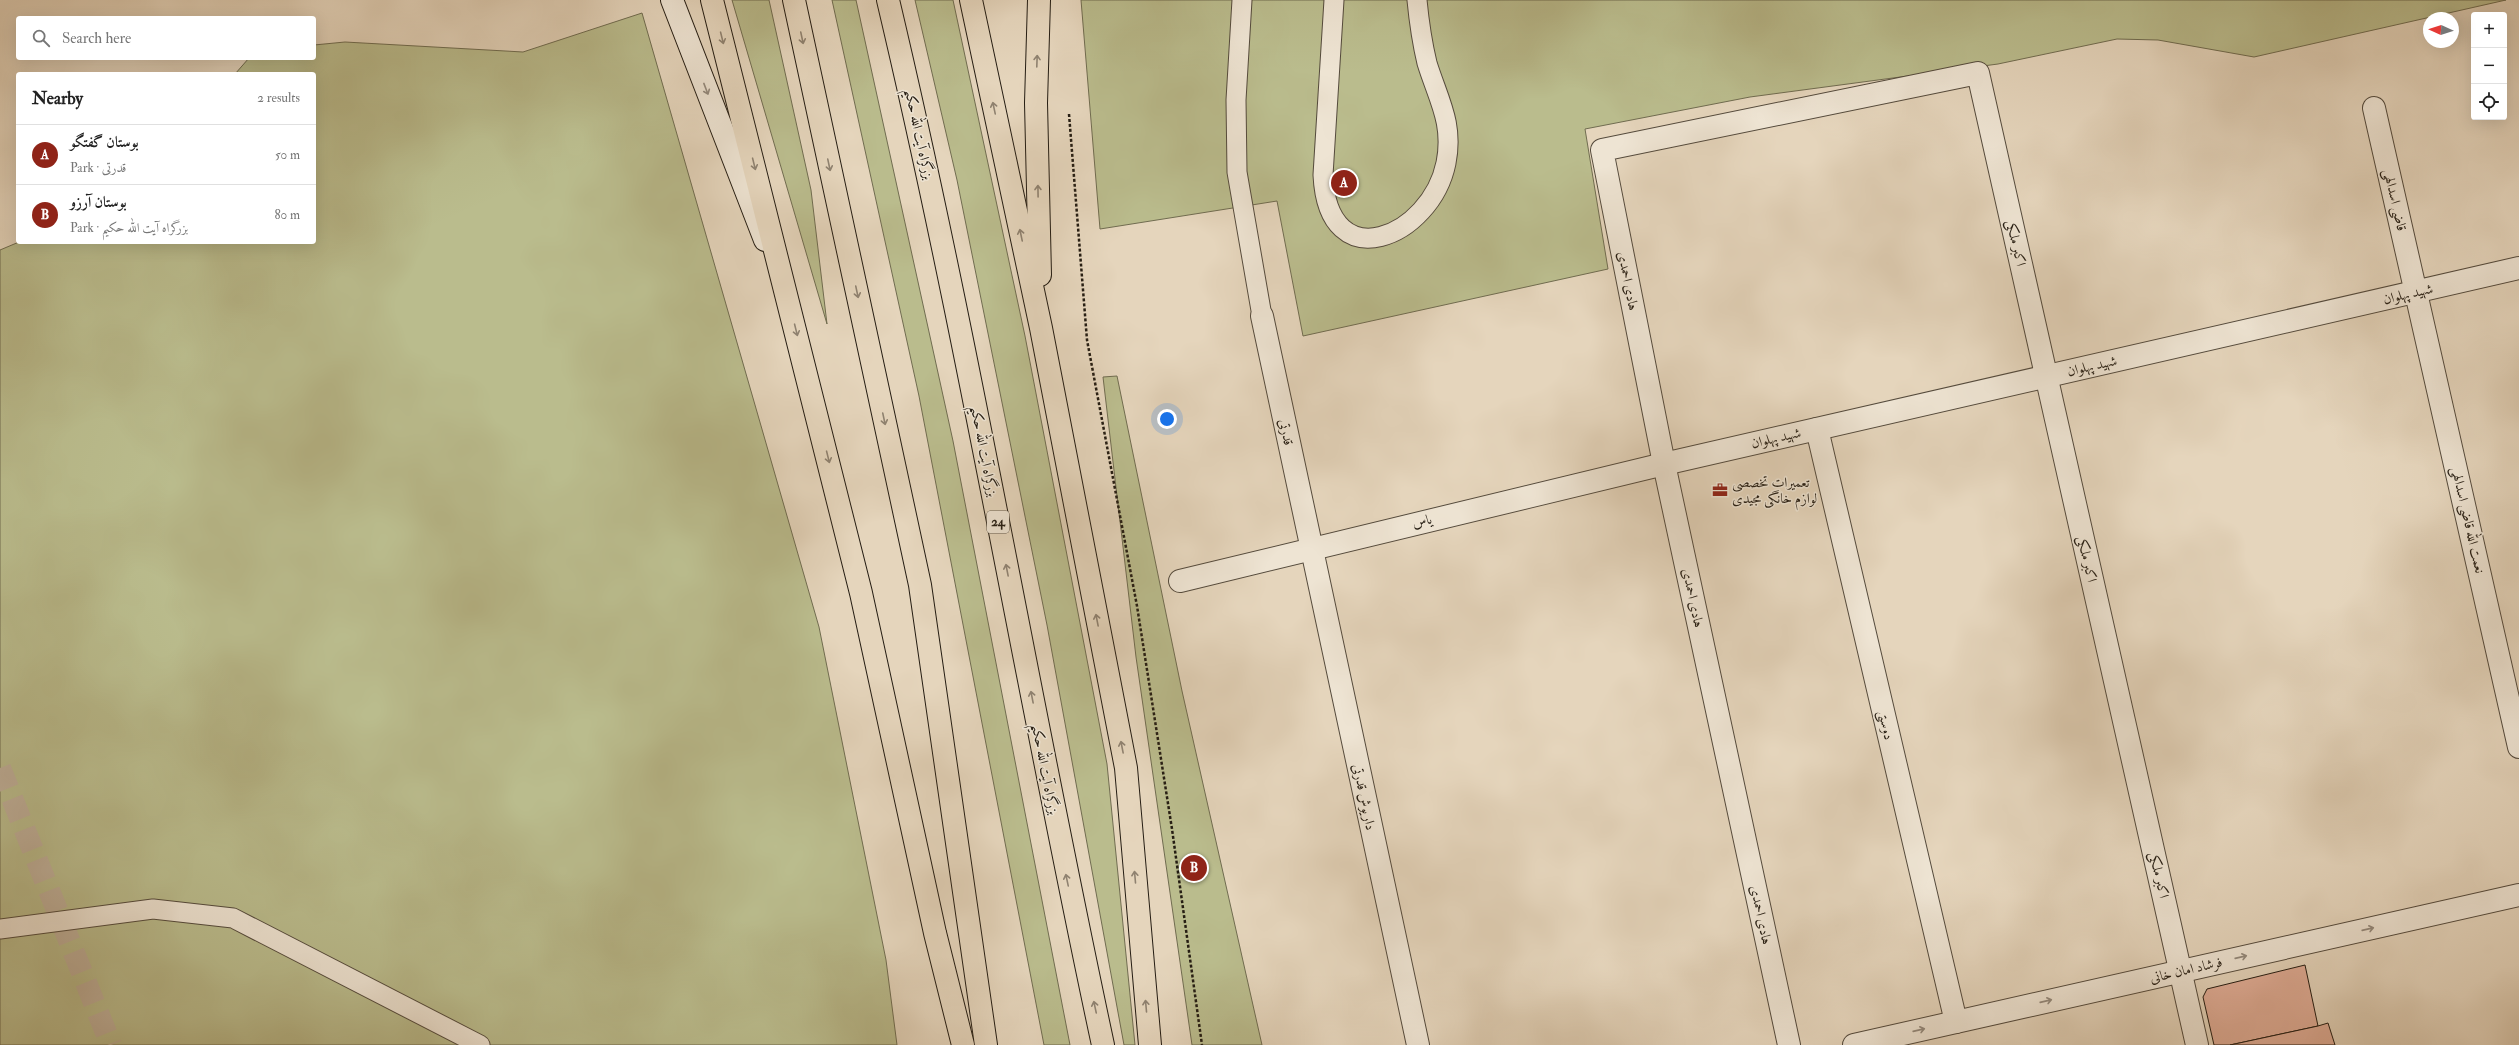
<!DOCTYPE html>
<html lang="en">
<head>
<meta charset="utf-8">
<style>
  body { margin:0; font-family:"IM FELL Double Pica",Amiri,serif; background:#f2f2f2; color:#222 }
  .controls { position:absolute; right:12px; top:12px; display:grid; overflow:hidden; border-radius:4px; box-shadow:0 4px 16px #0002 }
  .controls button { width:36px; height:36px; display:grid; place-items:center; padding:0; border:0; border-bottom:1px solid #e0e0e0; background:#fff; color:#222; font:20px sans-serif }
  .compass { position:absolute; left:2423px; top:12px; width:36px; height:36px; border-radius:50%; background:#fff; box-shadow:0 4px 16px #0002; rotate:273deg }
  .you { position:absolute; left:1167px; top:419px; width:14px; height:14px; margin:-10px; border:3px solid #fff; border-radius:50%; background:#1a73e8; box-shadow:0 0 0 6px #1a73e833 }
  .badge { display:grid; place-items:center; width:26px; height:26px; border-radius:50%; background:#8f2418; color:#fff; font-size:13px; font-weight:700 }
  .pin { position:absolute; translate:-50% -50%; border:2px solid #fff; box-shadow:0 1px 4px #0006 }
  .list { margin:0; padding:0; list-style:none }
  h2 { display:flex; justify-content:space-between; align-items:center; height:52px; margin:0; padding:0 16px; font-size:17px }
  h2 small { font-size:13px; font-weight:400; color:#767676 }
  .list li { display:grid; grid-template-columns:26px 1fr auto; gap:12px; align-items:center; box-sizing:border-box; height:60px; padding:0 16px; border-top:1px solid #e0e0e0 }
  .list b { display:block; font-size:15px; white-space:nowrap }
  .list p { margin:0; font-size:13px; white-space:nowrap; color:#767676 }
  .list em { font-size:13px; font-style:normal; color:#767676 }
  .icon { flex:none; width:22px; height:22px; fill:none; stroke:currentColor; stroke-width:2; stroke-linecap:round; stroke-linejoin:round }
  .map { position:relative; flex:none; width:2519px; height:1045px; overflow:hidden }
  .search { position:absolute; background:#fff; box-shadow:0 4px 16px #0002; left:16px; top:16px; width:300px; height:44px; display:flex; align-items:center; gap:10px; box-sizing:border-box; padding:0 14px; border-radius:4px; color:#767676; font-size:15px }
  .panel { position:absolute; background:#fff; box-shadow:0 4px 16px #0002; left:16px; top:72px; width:300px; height:172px; border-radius:4px }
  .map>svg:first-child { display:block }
  .green { fill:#babc8d; stroke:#706c50 }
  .building { fill:#e0ad97; stroke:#251d13 }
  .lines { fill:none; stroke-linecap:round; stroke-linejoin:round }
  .secondary-tunnel { stroke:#bfb09a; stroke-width:22; stroke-dasharray:22 11; stroke-linecap:butt }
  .lane-casing { stroke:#554b3d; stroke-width:21 }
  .street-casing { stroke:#554b3d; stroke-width:24 }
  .secondary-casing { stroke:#251d13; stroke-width:24 }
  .highway-casing { stroke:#251d13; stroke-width:24 }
  .path { stroke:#251d13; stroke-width:2.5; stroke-dasharray:3 2; stroke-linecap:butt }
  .lane { stroke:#eee4d3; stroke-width:19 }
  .street { stroke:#eee4d3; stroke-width:22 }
  .secondary { stroke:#eee4d3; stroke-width:22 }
  .highway { stroke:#e5d5bc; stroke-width:22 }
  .oneway { stroke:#8f8270 }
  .oneway2 { stroke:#948a7d }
  .labels { text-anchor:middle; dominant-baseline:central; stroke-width:3; stroke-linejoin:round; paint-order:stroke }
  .shield { fill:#eee4d3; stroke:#61594d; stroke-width:1 }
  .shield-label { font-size:13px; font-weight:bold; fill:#251d13 }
  .street-label { font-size:14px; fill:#251d13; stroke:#eee4d3 }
  .poi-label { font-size:14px; fill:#251d13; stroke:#eee4d3; text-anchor:start }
</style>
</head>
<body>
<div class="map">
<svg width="2519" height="1045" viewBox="0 0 2519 1045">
  <rect width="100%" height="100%" fill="#e5d5bc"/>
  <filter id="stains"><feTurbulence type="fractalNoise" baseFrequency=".005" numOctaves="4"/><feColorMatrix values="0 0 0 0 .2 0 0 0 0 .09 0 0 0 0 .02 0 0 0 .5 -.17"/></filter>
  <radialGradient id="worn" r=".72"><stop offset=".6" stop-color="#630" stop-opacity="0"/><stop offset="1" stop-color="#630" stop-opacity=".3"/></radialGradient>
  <g class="green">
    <polygon points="732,0 769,0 811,190 827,324"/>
    <polygon points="832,0 856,0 953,441 1070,1045 1044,1045 919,396"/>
    <polygon points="915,0 953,0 1025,336 1107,764 1135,1045 1124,1045 1047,625 957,180"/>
    <polygon points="1081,0 2506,0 2254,57 2158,40 2117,39 1998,64 1750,97 1585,129 1608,269 1303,336 1277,201 1100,229"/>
    <polygon points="642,13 819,627 886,960 897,1045 0,1045 0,250 19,242 314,242 314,74 235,74 249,58 314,58 314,45 345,42 523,52"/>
    <polygon points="1117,376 1182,691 1262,1045 1192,1045 1136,657 1103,377"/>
  </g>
  <g class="building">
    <polygon points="2305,965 2318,1026 2230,1045 2214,1045 2203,997 2207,989"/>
    <polygon points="2328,1023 2335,1045 2230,1045 2318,1026"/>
  </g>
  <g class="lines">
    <polyline class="secondary-tunnel" points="0,768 111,1045"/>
    <g class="lane-casing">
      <g id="lane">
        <polyline points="1242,0 1236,100 1237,172 1262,316"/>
        <path d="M1334,0l-11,175c5,106 108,62 123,-12 8,-40 -8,-64 -19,-100 -5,-21 -8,-42 -10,-63"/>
        <polyline points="0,929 153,909 233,918 480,1045"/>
      </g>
    </g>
    <g class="street-casing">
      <g id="street">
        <polyline points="2374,108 2519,747"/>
        <polyline points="1262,316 1418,1045"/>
        <polyline points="1817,429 1956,1022"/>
        <polyline points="1180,581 1664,464 2519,268"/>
        <polyline points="1789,1045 1664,464 1602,150 1978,73 2197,1045"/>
        <polyline points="1854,1045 2519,895"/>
      </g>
    </g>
    <g class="secondary-casing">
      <polyline id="secondary" points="672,0 765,240"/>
    </g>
    <g class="highway-casing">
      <g id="highway">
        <polyline points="712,0 861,593 935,933 963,1045"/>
        <polyline points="794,0 920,585 986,1045"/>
        <path d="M888,0c82,346 140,697 215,1045"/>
        <polyline points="971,0 1041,328 1126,768 1150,1045"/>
        <polyline points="1039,0 1036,103 1040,275"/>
      </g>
    </g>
    <polyline class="path" points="1069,114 1087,340 1137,606 1172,829 1202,1045"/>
    <use href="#lane" class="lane"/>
    <use href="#street" class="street"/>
    <use href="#secondary" class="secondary"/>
    <use href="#highway" class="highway"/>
  </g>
  <defs><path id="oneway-shaft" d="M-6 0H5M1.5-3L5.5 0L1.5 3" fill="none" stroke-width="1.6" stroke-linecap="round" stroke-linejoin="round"/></defs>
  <g class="oneway">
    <use href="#oneway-shaft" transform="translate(722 38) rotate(76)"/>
    <use href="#oneway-shaft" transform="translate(802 38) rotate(78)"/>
    <use href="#oneway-shaft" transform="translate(1037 61) rotate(-88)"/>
    <use href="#oneway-shaft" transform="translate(994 108) rotate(-102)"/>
    <use href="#oneway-shaft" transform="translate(754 164) rotate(76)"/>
    <use href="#oneway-shaft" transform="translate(829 165) rotate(78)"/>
    <use href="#oneway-shaft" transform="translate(1038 191) rotate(-91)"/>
    <use href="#oneway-shaft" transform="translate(1021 235) rotate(-102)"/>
    <use href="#oneway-shaft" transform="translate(857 292) rotate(78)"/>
    <use href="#oneway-shaft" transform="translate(796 330) rotate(76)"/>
    <use href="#oneway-shaft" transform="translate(884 419) rotate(78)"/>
    <use href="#oneway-shaft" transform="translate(828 457) rotate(76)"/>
    <use href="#oneway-shaft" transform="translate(1007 570) rotate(-101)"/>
    <use href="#oneway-shaft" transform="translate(1097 620) rotate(-101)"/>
    <use href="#oneway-shaft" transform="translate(1032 697) rotate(-101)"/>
    <use href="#oneway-shaft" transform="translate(1122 747) rotate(-101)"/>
    <use href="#oneway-shaft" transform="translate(1135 877) rotate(-95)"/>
    <use href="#oneway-shaft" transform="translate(1067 880) rotate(-102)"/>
    <use href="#oneway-shaft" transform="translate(1146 1006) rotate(-95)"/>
    <use href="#oneway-shaft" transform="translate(1095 1007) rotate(-102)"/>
  </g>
  <g class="oneway2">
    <use href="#oneway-shaft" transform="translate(706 89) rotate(69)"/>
    <use href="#oneway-shaft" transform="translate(2368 929) rotate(-13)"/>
    <use href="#oneway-shaft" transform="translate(2241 957) rotate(-13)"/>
    <use href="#oneway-shaft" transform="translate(2046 1001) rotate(-13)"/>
    <use href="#oneway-shaft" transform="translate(1919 1030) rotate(-13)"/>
  </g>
  <defs>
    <g id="office-bare" transform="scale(1.2)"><path d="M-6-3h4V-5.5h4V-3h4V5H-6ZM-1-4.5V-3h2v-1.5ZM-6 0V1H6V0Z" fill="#8f2418" stroke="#eee4d3" stroke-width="2.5" paint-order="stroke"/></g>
  </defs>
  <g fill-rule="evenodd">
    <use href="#office-bare" x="1720" y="490"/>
  </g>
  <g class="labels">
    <rect class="shield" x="987" y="511" width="22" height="22" rx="3"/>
    <g class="shield-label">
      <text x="998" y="522">24</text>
    </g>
    <g class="street-label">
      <text transform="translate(919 134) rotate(78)">بزرگراه آیت الله حکیم</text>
      <text transform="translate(2395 200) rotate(77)">قاضی اسدالهی</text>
      <text transform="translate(2016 243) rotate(77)">اکبر ملکی</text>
      <text transform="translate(1628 281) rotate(79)">هادی احمدی</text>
      <text transform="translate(2408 294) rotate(-13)">شهید پهلوان</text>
      <text transform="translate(2092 366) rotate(-13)">شهید پهلوان</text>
      <text transform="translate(1286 432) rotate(78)">قدرتی</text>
      <text transform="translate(1776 438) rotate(-13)">شهید پهلوان</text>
      <text transform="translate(984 451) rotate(79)">بزرگراه آیت الله حکیم</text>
      <text transform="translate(2468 520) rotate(77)">نعمت الله قاضی اسدالهی</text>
      <text transform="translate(1422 521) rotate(-13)">یاس</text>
      <text transform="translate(2087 559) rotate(77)">اکبر ملکی</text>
      <text transform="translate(1693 598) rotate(78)">هادی احمدی</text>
      <text transform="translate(1886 725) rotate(77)">دوستی</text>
      <text transform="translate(1045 769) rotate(79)">بزرگراه آیت الله حکیم</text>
      <text transform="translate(1364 797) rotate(78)">داریوش قدرتی</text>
      <text transform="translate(2159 875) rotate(77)">اکبر ملکی</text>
      <text transform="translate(1761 915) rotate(78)">هادی احمدی</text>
      <text transform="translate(2186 970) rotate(-13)">فرشاد امان خانی</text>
    </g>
    <g class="poi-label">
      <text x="1732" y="482">تعمیرات تخصصی<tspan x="1732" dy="16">لوازم خانگی مجیدی</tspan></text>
    </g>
  </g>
  <rect width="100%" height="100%" filter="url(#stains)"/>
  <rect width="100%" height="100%" fill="url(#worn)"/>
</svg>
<div class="controls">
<button>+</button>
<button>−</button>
<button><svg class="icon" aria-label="locate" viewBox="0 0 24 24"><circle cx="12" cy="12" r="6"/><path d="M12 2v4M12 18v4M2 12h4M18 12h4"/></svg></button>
</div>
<svg class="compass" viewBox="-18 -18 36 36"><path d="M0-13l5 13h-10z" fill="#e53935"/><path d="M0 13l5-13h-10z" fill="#767676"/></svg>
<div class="you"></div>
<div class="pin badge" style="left:1344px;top:183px">A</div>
<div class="pin badge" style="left:1194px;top:868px">B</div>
<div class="search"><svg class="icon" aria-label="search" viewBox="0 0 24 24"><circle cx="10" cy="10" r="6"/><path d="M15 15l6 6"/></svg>Search here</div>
<section class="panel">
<h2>Nearby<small>2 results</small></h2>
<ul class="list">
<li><span class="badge">A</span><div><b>بوستان گفتگو</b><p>Park · قدرتی</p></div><em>50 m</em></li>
<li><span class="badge">B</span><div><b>بوستان آرزو</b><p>Park · بزرگراه آیت الله حکیم</p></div><em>80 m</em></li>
</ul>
</section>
</div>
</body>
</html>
